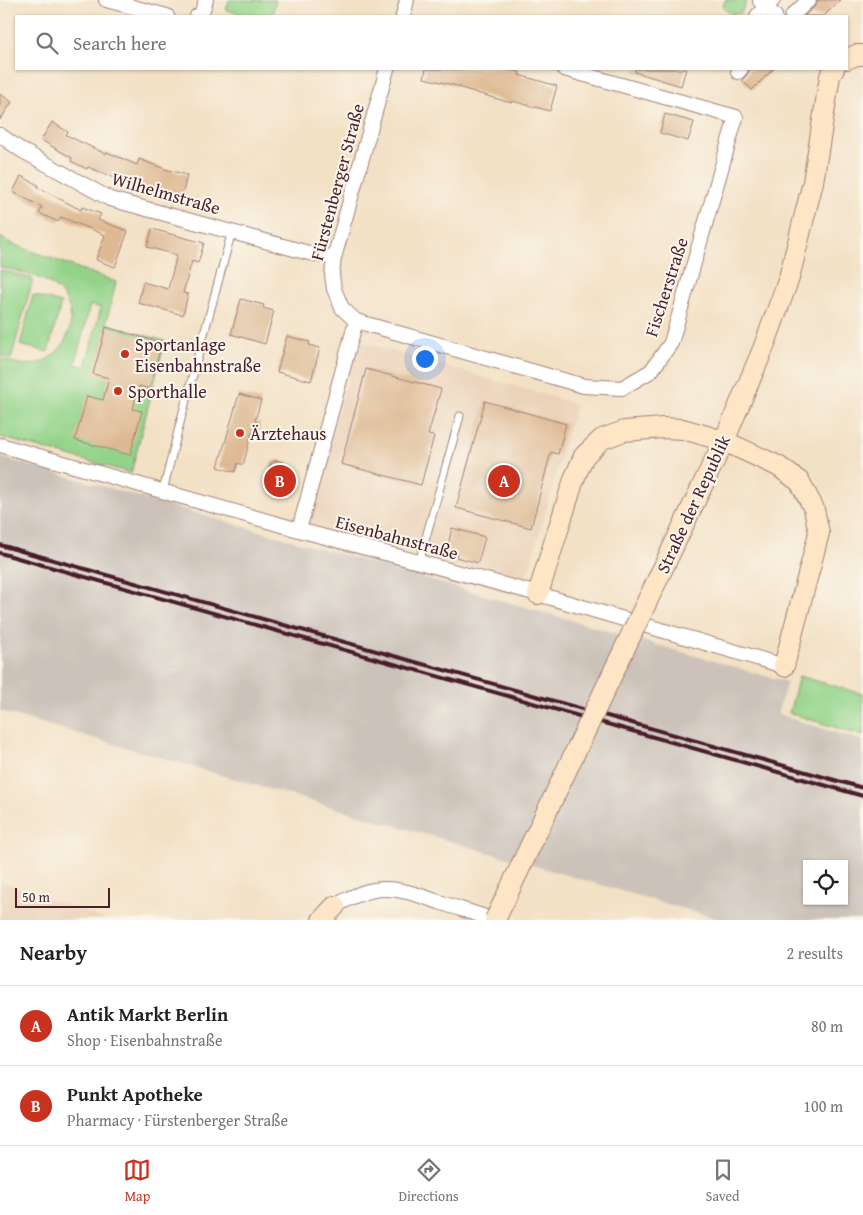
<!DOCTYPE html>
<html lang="en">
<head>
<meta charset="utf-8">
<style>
  body { margin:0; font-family:"Gentium Book Plus",serif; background:#f2f2f2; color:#222 }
  .controls { position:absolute; right:15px; bottom:15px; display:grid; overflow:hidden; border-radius:0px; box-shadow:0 1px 4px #0004 }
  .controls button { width:45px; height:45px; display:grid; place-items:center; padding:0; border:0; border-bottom:1px solid #e0e0e0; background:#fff; color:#222; font:25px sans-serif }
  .scale { position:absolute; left:15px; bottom:12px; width:95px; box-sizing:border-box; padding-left:5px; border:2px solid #4a1f2b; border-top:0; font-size:14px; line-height:18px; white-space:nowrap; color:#4a1f2b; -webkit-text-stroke:4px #fbf7ec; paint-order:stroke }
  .you { position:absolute; left:424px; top:358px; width:18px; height:18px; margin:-12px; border:4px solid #fff; border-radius:50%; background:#1a73e8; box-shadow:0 0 0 8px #1a73e833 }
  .badge { display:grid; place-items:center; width:32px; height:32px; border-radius:50%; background:#c8321e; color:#fff; font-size:16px; font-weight:700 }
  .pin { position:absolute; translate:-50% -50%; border:2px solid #fff; box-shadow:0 1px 5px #0006 }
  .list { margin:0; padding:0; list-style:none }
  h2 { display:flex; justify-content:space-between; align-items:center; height:65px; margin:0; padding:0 20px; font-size:21px }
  h2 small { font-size:16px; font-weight:400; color:#767676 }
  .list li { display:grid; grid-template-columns:32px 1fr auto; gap:15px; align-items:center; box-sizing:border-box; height:80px; padding:0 20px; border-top:1px solid #e0e0e0 }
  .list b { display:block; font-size:19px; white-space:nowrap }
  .list p { margin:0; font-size:16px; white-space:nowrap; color:#767676 }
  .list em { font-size:16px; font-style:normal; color:#767676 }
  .icon { flex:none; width:28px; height:28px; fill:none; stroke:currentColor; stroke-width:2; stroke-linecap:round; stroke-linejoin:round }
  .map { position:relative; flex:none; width:863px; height:920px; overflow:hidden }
  .search { position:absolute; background:#fff; box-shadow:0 1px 4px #0004; left:15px; right:15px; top:15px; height:55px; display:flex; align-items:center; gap:12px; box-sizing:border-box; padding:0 18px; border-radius:0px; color:#767676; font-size:19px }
  .sheet { height:225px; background:#fff }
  nav { display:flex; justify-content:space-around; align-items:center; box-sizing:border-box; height:70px; border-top:1px solid #e0e0e0; background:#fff; font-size:14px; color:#767676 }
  nav a { display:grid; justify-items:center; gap:2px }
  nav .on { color:#c8321e }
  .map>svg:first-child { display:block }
  .built { fill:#ebd2b8 }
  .industrial { fill:#ccc2b9; fill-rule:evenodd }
  .green { fill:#93d389; stroke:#6e795a; fill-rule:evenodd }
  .building { fill:#deb993 }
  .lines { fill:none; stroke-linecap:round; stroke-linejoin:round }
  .lane-casing { stroke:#9e8078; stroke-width:9 }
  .street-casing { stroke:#9e8078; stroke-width:16 }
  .secondary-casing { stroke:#9e8078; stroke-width:22 }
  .lane { stroke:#fff; stroke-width:7 }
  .street { stroke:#fff; stroke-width:14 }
  .secondary { stroke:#fde5c5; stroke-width:20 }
  .rail { stroke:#4a1f2b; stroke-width:4 }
  .secondary-bridge-casing { stroke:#9e8078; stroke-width:22; stroke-linecap:butt }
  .secondary-bridge { stroke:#fde5c5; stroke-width:20 }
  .poi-dot { fill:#c8321e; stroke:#fbf7ec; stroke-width:2 }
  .labels { text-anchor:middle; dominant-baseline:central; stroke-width:4; stroke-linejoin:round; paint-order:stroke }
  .street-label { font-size:18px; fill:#4a1f2b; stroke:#fbf7ec }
  .poi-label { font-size:18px; fill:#4a1f2b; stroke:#fbf7ec; text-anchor:start }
</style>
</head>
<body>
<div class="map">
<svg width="863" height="920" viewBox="0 0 863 920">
  <rect width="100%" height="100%" fill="#fbf7ec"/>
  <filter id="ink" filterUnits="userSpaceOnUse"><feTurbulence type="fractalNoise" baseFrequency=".02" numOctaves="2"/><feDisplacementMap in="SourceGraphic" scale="10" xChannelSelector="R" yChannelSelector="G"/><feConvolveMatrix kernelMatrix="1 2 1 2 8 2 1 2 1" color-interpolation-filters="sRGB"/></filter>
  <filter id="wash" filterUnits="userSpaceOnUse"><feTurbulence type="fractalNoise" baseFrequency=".0096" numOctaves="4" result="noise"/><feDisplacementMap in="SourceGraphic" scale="20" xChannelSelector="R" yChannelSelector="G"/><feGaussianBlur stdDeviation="1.12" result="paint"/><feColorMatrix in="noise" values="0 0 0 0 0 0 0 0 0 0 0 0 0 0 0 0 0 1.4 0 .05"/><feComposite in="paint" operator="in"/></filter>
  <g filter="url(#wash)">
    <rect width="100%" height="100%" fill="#f3e1c6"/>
    <g class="built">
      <polygon points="359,341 576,404 525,583 305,526"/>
      <polygon points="0,881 106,920 0,920"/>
    </g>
    <path class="industrial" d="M0,457l787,225 -10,32 86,27v179h-141l-722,-209zM807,864h37v37h-37z"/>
    <g class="green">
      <polygon points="229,0 276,0 272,16 249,16 226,10"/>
      <polygon points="725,0 747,0 741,13 731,14 723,8"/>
      <path d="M0,237l12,7 104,38 -10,42 59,17 -34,132 -131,-36v-78c11,3 22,7 34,5 34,-7 50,-51 23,-75 -15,-14 -38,-17 -57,-22zM90,305l11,3 -16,59 -10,-3z"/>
      <polygon points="0,270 33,279 11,359 0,356"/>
      <polygon points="33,295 61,303 48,352 20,345"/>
      <polygon points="799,676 863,694 863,736 789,713"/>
    </g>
    <g id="blocks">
      <g class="building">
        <polygon points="818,0 840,0 824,16 804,16 815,6"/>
        <polygon points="426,69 505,69 520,72 519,75 557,86 550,111 512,101 512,103 494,98 461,88 461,87 424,78"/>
        <polygon points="635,69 686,69 681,86 635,72"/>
        <polygon points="750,69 773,69 752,90 742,80 747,75"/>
        <polygon points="0,94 12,102 0,120"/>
        <polygon points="665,114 694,122 688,141 660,133"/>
        <polygon points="52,122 68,132 66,135 106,154 107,152 137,165 139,159 165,169 187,175 181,200 148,191 148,192 88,167 87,169 71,161 72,158 41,140"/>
        <polygon points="21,176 38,185 37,187 81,210 82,207 101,214 98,220 128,231 115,267 96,260 105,235 61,217 58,222 39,213 42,207 13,192"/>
        <polygon points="152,229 204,243 198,263 192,261 183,293 188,294 183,315 138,303 143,282 168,289 177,255 147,247"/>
        <polygon points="241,299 264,305 263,308 274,311 265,344 231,334"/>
        <polygon points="106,327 162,343 150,389 139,386 133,409 142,411 130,455 75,440 87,396 103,400 109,378 93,374"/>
        <polygon points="287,336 310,342 309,345 320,348 311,381 277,372"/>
        <polygon points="366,369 441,389 428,435 434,436 421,485 341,464"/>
        <polygon points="239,394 261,400 255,421 260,423 257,433 252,432 243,465 238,463 235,472 218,467"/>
        <polygon points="485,401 566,424 558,454 551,452 531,528 456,508"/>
        <polygon points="276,460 283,462 284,466 292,468 295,476 290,493 283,496 270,492 268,488 269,483 266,479 271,463"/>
        <polygon points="452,528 485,537 478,563 456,557 457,553 447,550"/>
      </g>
    </g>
  </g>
  <g filter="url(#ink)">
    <use href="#blocks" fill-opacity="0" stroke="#9e8078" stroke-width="1"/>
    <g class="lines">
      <g class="lane-casing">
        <g id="lane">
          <polyline points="163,491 181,419 232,231"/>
          <polyline points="419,562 460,416"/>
        </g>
      </g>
      <g class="street-casing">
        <g id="street">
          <polyline points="106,0 167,16"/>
          <polyline points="760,1 775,16"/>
          <polyline points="197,16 201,15 206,0"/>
          <polyline points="403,16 407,0"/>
          <polyline points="757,16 773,0"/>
          <polyline points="792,16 809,0"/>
          <polyline points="738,72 741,69"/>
          <polyline points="0,135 21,150 110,199 309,253 334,258"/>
          <polyline points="356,321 584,386 622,388 651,371 671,343 736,117 564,69"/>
          <polyline points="0,445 299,530 538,594 784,666"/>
          <polyline points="299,530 356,321 342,308 334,289 332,275 334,258 387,69"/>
          <path d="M335,906c12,-7 25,-14 39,-16 23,-4 47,6 68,13 18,6 35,11 52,17"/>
        </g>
      </g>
      <g class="secondary-casing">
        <g id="secondary">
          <polyline points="847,59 856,55 863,55"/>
          <polyline points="705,480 724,441 763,349 789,278 813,182 830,76 834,69"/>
          <polyline points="538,594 574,479 584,456 602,439 624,431 663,428 683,429 724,441 778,466 800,482 814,509 819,533 784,666"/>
          <polyline points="322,920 335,906"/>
        </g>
      </g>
      <use href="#lane" class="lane"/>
      <use href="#street" class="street"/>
      <use href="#secondary" class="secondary"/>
      <g class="rail">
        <polyline points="0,545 863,788"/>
        <polyline points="0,553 863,796"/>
      </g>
      <g class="secondary-bridge-casing">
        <polyline id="secondary-bridge" points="495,920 705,480"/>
      </g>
      <use href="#secondary-bridge" class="secondary-bridge"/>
    </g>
  </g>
  <g class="poi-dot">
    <circle cx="125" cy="354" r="5"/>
    <circle cx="118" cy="391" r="5"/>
    <circle cx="240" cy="433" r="5"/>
  </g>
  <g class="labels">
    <g class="street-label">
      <text transform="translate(337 182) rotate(-75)">Fürstenberger Straße</text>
      <text transform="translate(166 193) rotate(16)">Wilhelmstraße</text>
      <text transform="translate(666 287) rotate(-72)">Fischerstraße</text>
      <text transform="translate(693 504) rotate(-65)">Straße der Republik</text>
      <text transform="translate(397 537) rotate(15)">Eisenbahnstraße</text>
    </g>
    <g class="poi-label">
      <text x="135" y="344">Sportanlage<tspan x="135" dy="21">Eisenbahnstraße</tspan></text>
      <text x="128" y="391">Sporthalle</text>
      <text x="250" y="433">Ärztehaus</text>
    </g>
  </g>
</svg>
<div class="controls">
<button><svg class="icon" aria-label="locate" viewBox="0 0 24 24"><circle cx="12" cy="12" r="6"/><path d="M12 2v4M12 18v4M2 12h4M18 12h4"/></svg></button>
</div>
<div class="scale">50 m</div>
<div class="you"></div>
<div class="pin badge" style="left:504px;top:481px">A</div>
<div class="pin badge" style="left:280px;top:481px">B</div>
<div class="search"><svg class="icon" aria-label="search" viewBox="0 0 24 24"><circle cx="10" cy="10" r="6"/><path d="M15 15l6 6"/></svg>Search here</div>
</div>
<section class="sheet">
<h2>Nearby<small>2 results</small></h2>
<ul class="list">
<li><span class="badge">A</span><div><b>Antik Markt Berlin</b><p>Shop · Eisenbahnstraße</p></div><em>80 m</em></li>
<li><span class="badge">B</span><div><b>Punkt Apotheke</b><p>Pharmacy · Fürstenberger Straße</p></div><em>100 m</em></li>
</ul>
</section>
<nav>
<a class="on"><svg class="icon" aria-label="map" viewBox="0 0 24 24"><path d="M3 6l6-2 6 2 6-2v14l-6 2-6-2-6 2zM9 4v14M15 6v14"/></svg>Map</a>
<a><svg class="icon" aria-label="directions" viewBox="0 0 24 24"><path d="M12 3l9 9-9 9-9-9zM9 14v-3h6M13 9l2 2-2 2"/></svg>Directions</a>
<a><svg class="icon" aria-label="saved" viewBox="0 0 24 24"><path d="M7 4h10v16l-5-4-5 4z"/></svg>Saved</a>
</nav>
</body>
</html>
